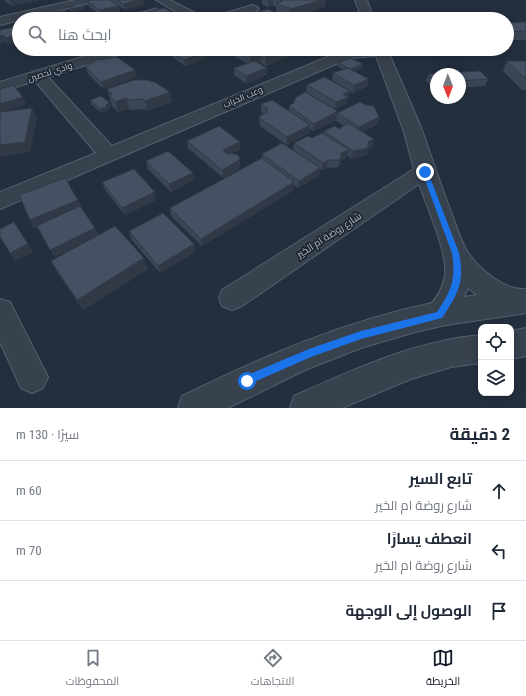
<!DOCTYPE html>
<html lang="ar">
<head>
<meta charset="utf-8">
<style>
  body { margin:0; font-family:"Roboto Condensed",Cairo,sans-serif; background:#f6f6f7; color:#1f2937; direction:rtl }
  .controls { position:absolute; right:12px; bottom:12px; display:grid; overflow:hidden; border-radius:8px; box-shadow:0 2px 10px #0003 }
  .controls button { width:36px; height:36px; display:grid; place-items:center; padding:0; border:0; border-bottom:1px solid #e0e1e3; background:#fff; color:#1f2937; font:20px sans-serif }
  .compass { position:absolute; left:430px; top:68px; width:36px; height:36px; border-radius:50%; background:#fff; box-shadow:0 2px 10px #0003; rotate:179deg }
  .stop { position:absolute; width:12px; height:12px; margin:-9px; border:3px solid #1a73e8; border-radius:50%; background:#fff }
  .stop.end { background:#1a73e8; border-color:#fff; box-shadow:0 1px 4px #0008 }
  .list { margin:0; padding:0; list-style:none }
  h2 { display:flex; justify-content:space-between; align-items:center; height:52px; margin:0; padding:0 16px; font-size:17px }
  h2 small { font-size:13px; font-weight:400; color:#747a83 }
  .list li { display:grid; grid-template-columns:26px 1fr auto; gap:12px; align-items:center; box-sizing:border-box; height:60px; padding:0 16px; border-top:1px solid #e0e1e3 }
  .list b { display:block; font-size:15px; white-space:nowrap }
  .list p { margin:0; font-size:13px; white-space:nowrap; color:#747a83 }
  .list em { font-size:13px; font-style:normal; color:#747a83 }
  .icon { flex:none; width:22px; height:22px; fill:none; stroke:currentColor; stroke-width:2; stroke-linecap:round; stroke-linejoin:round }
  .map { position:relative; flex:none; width:526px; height:408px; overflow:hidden; direction:ltr }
  .search { position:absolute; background:#fff; box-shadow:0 2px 10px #0003; left:12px; right:12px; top:12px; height:44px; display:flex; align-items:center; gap:10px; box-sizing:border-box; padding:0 14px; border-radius:22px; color:#747a83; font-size:15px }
  .sheet { height:232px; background:#fff }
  nav { display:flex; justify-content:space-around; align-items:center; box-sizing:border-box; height:56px; border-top:1px solid #e0e1e3; background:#fff; font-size:11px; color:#747a83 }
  nav a { display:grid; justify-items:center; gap:2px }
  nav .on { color:#111827 }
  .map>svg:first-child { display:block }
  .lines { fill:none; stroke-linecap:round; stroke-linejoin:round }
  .minor-casing { stroke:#565f6c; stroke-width:2 }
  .minor { fill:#38414e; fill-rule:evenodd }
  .wall { fill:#3b4654 }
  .shaded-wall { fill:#303945 }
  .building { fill:#455162; stroke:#303945 }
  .route { fill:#1a73e8 }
  .labels { text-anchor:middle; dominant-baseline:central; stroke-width:3.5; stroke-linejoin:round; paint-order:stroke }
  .far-street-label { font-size:9px; fill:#b4bcc9; stroke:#1d2633 }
  .street-label { font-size:10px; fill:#b4bcc9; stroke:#1d2633 }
</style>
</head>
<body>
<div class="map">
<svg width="526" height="408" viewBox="0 0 526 408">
  <rect width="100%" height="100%" fill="#242f3e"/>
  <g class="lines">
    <g class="minor-casing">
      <g id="minor">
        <polygon points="75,0 95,0 93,2 0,25 0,17"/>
        <polygon points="156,0 170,0 201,16 203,19 188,19"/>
        <polygon points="355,0 367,0 374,19 362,19"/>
        <polygon points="253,5 257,7 259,9 257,11 232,19 213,19 215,16"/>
        <path d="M108,49h22l-2,3 -80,25 64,69 230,-95 14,-2h31c12,28 25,56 36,84 10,28 19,56 30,84 4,11 8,24 14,34 11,17 37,40 59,38v24l-80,12 -31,7 -54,16 -56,22 -77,38h-50l4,-12c82,-40 160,-74 250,-93 7,-8 11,-17 13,-27 3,-23 -18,-69 -26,-92l-177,122 -10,4 -10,-4 -3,-8 3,-8 192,-121 -10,-37 -28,-76 -26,2 -350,151v-17l96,-39 -61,-72 -35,11v-10zM468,288l9,7 -13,2z"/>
        <polygon points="0,299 10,302 48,377 43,388 32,393 21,388 0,342"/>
        <polygon points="526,328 526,356 511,359 511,331"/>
        <path d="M481,335v28l-30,4 -40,12 -69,29h-52l4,-12c60,-27 121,-55 187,-61z"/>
      </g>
    </g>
    <use href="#minor" class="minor"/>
  </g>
  <g class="wall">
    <polygon points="4,0 39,0 12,6"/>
    <polygon points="92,0 143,0 144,5 125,10 119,6 120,12 102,16 89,7 87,1"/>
    <polygon points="262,0 326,0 325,7 290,18 276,11 276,7 273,5 268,7 262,4"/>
    <polygon points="73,5 85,9 73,12 70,10 69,7 73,6"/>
    <polygon points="156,7 174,19 148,19 148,18 145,19 139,15 138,12"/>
    <polygon points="252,14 286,18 290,19 252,19"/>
    <polygon points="19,19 19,25 17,23 15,20"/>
    <polygon points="526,22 526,40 507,40 507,23"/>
    <polygon points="19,26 19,41 8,44 6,42 0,30"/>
    <polygon points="179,49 231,49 208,57 205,55 205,59 185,66 173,58 171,51"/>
    <polygon points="232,49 288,49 288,57 266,66 261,63 259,63 267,68 267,75 246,83 234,75 234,68 248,64 232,55"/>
    <polygon points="507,61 526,61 526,90 522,90 503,71"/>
    <polygon points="338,63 363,64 362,68 355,71 368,86 353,93 332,80 333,73 343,69 337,66"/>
    <polygon points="86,67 135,70 137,77 103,89 88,74"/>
    <polygon points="480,71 488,79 485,86 460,88 460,74 436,74 436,89 433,89 426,81 428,74"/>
    <polygon points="307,85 350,91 349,98 347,99 346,104 335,109 306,92"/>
    <polygon points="107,89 170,92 172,102 147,111 145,109 131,110 129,109 118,112 112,106"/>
    <polygon points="295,98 338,113 379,117 377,124 362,132 373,147 368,149 367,155 351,159 348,156 347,157 341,161 340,166 338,167 327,168 322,170 320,169 319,176 298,188 294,185 294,190 202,246 171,216 170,208 262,158 262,154 293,150 294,143 312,138 323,134 324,131 339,129 344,126 336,121 336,120 313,131 310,129 309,133 287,145 260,126 259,118 265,114 261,112 261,104 289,111 289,106 293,103 293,101 294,100"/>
    <polygon points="90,100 111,107 108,108 109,110 101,113 91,104"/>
    <polygon points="187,141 240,149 230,154 240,158 240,166 239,169 223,178 188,148"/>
    <polygon points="146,161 194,180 171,192 148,169"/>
    <polygon points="102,182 156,200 125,215 105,190"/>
    <polygon points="81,208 99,235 148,269 83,310 57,272 51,261 88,241 55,257 37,227 34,228 30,220"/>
    <polygon points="129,231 194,244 195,252 160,273 131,239"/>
  </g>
  <g class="shaded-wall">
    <polygon points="9,0 39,0 12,6"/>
    <polygon points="139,0 143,0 144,5 125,10 123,4"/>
    <polygon points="268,0 273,0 273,5 268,7"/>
    <polygon points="322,0 326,0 325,7 290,18 291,9"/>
    <polygon points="85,6 85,9 73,12 72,9"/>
    <polygon points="119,6 120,12 102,16 100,10"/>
    <polygon points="173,13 174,19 156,19 155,18"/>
    <polygon points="147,15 148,18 145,19 144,16"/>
    <polygon points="19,34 19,41 8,44 5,38"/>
    <polygon points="4,35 6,42 0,44 0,36"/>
    <polygon points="207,49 231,49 208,57"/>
    <polygon points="284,49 288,49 288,57 266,66 266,56"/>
    <polygon points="205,52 205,59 185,66 184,60"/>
    <polygon points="261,54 261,63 250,65 250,55"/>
    <polygon points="363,64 362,68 350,73 351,69"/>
    <polygon points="267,68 267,75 246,83 246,76"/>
    <polygon points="135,70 137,77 103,89 101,82"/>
    <polygon points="369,79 368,86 353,93 354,85"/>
    <polygon points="350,91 349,98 347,99 346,104 335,109 336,102 343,94"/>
    <polygon points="170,92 172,102 147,111 145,101"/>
    <polygon points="23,97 26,104 0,113 0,104"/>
    <polygon points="126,98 129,109 118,112 115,102"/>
    <polygon points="110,103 111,107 108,108 109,110 101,113 100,109 106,105"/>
    <polygon points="32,108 37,119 30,152 0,157 0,145"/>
    <polygon points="338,111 338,114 337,113 336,120 313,131 314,124"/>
    <polygon points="379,117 377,124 358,134 359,127"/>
    <polygon points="310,125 309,133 287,145 287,137"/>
    <polygon points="374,139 373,147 368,149 367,155 351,159 353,151"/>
    <polygon points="240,142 240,149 223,157 223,150"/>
    <polygon points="349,150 347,157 341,161 340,166 338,167 339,160 341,153"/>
    <polygon points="240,158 240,166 239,169 223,178 222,170"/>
    <polygon points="328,160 327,168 322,170 323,163"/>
    <polygon points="320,168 319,176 298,188 299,181"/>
    <polygon points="193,173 194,180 171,192 169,184"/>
    <polygon points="294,182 294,190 202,246 201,239"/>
    <polygon points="155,192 156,200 125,215 122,208"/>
    <polygon points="78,200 82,208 34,228 30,220"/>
    <polygon points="95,228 99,236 55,257 50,250"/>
    <polygon points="28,244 33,252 15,261 10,253"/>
    <polygon points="194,244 195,252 160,273 158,266"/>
    <polygon points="144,258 148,269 83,310 77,300"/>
  </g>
  <g class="building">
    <polygon points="92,0 110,0 119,6 100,10 87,1"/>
    <polygon points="117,0 139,0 123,4"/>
    <polygon points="280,0 322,0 291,9 276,3 283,1"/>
    <polygon points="80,3 85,6 72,9 69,7 74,6 73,5"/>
    <polygon points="156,7 160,9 146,13 147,15 144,16 138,12"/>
    <polygon points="164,8 173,13 155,18 146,13"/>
    <polygon points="268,9 286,18 290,19 261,19 262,19 252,14"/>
    <polygon points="46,11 48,13 36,16 36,18 32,19 28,15"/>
    <polygon points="66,11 68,13 73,13 79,18 76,19 39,19 36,16 54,12"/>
    <polygon points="28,17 31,19 19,19"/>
    <polygon points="19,19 19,23 15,20"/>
    <polygon points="526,22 526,31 507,32 507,23"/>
    <polygon points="19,26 19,34 5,38 4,35 0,36 0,30"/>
    <polygon points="179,49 199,49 205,52 184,60 171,51"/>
    <polygon points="238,49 284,49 266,56 261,54 250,55"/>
    <polygon points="117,57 135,70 101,82 86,67 96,60"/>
    <polygon points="350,58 363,64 351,69 338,63"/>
    <polygon points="255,61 267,68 246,76 234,68"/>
    <polygon points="507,61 526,61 526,79"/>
    <polygon points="348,68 369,79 354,85 333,73"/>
    <polygon points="480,71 488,79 460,81 460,74 436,74 436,82 435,82 428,74"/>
    <polygon points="324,77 350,91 343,94 348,97 336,102 307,85"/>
    <polygon points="134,80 147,80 156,83 170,92 145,101 143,99 129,100 126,98 115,102 110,96 112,94 107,89"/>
    <polygon points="13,85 23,97 0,104 0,89"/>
    <polygon points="305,92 338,111 314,124 289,106 295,102 293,101 296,99 295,98"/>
    <polygon points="101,96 110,103 106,105 108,106 100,109 90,100"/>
    <polygon points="272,100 310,125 287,137 259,118 260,116 268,112 265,110 268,109 261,104"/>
    <polygon points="360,102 366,105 374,106 379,117 359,127 337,113"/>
    <polygon points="32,108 25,142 0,145 0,112"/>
    <polygon points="348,123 374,139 368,142 368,148 353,151 324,131 335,126 339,129"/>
    <polygon points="219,126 240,142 223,150 227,154 237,154 240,158 238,161 222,170 187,141"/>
    <polygon points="322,133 349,150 341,153 341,158 339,160 328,160 323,163 294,143 308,136 312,138"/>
    <polygon points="282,143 320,168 299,181 262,154"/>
    <polygon points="168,151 193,173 169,184 146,161"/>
    <polygon points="262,158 294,182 201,239 170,208"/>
    <polygon points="134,169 155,192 122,208 102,182"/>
    <polygon points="65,178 78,200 30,220 19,195"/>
    <polygon points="80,206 95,228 50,250 37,226"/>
    <polygon points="163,213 194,244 158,266 129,231"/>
    <polygon points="14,222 28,244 10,253 0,237 0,229"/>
    <polygon points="115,226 144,258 77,300 51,261"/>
  </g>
  <path class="route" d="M423,170l5,2 31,81c6,29 -1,41 -17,65l-81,21 -50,18 -64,28 -4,-1 -1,-3 1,-4 66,-28 52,-18 76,-19c15,-22 19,-33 15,-59l-30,-81z"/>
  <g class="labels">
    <g class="far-street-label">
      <text transform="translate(50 72) rotate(-17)">وادي لحصين</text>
      <text transform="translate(243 97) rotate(-23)">وعب الخراب</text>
    </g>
    <g class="street-label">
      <text transform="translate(329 235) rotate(-33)">شارع روضة ام الخير</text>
    </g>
  </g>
</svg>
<div class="controls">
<button><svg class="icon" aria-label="locate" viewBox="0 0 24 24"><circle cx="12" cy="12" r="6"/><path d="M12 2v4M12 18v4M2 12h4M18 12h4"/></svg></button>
<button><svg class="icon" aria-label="layers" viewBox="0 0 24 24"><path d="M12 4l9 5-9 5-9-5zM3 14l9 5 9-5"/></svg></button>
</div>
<svg class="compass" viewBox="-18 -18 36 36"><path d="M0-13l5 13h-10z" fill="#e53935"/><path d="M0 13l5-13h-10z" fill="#747a83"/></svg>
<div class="stop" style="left:247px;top:381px"></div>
<div class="stop end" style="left:425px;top:172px"></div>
<div class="search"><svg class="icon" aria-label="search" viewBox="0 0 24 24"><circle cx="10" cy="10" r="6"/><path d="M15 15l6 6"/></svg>ابحث هنا</div>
</div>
<section class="sheet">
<h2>2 دقيقة<small>سيرًا · 130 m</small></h2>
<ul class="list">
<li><svg class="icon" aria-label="ahead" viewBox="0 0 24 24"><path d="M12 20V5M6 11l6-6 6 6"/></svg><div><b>تابع السير</b><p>شارع روضة ام الخير</p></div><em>60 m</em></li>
<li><svg class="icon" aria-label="left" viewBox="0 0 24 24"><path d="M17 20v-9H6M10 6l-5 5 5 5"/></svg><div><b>انعطف يسارًا</b><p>شارع روضة ام الخير</p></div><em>70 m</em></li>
<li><svg class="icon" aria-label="arrive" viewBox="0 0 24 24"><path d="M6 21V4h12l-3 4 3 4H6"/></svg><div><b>الوصول إلى الوجهة</b></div></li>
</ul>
</section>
<nav>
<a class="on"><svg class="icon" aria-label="map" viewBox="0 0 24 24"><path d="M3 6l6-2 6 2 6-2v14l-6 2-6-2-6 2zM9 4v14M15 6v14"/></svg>الخريطة</a>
<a><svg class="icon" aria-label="directions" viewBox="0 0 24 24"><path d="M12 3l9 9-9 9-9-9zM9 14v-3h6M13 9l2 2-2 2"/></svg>الاتجاهات</a>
<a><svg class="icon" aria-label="saved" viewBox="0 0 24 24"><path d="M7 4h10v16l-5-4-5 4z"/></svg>المحفوظات</a>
</nav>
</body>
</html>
